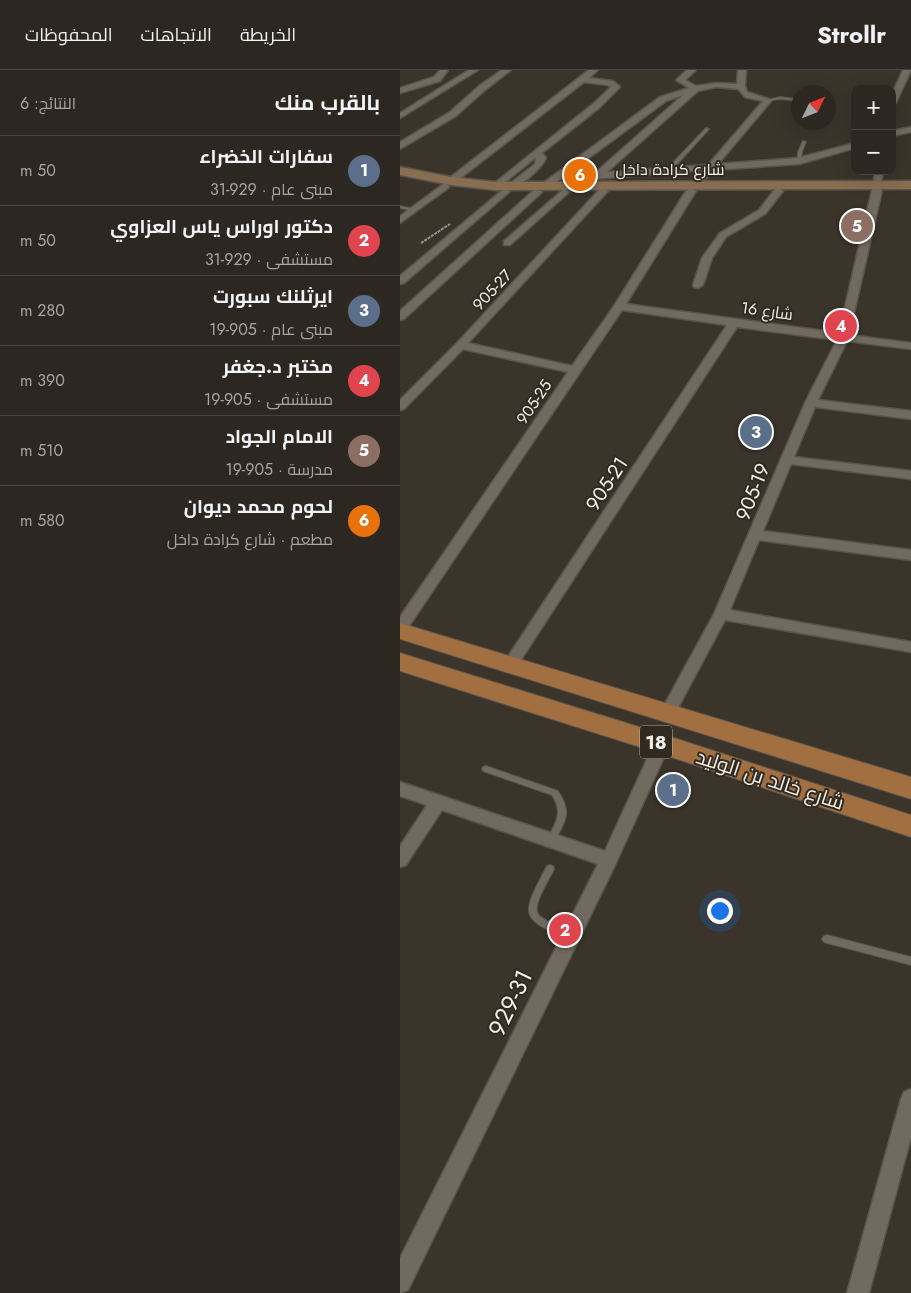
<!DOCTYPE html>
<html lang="ar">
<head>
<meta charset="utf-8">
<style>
  body { margin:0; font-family:Jost,Cairo,sans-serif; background:#342f29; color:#f1f3f6; direction:rtl }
  .controls { position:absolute; right:15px; top:15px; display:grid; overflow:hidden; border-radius:10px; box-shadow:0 5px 20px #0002 }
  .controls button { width:45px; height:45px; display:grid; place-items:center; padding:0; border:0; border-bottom:1px solid #48443e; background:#2c2720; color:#f1f3f6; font:25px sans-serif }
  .compass { position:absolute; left:391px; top:15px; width:45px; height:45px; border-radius:50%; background:#2c2720; box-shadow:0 5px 20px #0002; rotate:47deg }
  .you { position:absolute; left:319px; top:840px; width:18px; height:18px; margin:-12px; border:4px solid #fff; border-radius:50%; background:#1a73e8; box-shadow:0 0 0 8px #1a73e833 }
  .badge { display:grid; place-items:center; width:32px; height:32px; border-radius:50%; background:#95b2f1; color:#fff; font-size:16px; font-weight:700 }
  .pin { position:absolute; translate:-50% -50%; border:2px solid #fff; box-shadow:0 1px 5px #0006 }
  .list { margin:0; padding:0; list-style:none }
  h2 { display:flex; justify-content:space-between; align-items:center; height:65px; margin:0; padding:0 20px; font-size:21px }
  h2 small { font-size:16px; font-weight:400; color:#a6a5a5 }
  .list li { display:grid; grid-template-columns:32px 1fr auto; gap:15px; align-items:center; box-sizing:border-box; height:70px; padding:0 20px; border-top:1px solid #48443e }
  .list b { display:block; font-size:19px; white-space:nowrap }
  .list p { margin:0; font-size:16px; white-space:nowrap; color:#a6a5a5 }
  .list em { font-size:16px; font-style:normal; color:#a6a5a5 }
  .map { position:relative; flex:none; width:511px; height:1223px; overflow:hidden; direction:ltr }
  header { display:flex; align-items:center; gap:30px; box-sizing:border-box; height:70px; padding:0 25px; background:#2c2720; border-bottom:1px solid #48443e }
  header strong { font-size:24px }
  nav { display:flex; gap:28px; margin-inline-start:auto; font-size:18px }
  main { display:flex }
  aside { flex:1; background:#2c2720 }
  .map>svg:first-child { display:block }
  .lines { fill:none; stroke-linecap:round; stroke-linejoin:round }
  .service-casing { stroke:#58534b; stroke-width:2 }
  .minor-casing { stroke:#58534b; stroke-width:3 }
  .secondary-casing { stroke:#58534b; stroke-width:3 }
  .primary-casing { stroke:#58534b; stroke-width:2 }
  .path { stroke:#9b968f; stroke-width:2; stroke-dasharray:3 1; stroke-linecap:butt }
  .service { fill:#706a5f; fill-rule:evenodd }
  .minor { fill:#706a5f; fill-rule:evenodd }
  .secondary { fill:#886d50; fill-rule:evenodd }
  .primary { fill:#a16f40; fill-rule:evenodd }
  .labels { text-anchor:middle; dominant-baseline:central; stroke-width:4; stroke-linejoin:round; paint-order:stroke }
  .far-street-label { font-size:16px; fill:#f3efe9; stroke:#302a21 }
  .shield { fill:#302a21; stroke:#b8b4ad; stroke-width:1 }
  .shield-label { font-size:19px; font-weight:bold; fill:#f3efe9 }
  .street-label { font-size:20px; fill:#f3efe9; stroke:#302a21 }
  .near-street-label { font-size:24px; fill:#f3efe9; stroke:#302a21 }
</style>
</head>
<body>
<header>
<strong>Strollr</strong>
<nav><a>الخريطة</a><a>الاتجاهات</a><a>المحفوظات</a></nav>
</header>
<main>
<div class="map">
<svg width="511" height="1223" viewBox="0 0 511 1223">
  <rect width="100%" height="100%" fill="#3a342b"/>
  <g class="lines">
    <g class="service-casing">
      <g id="service">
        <polygon points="417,18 420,19 417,22 413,22"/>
        <polygon points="380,27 398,29 398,31 380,29 368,31 366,30"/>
        <polygon points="306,58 309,59 271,101 267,101 267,99"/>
        <polygon points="403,71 406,72 402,82 401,91 399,92 397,91 398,82"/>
        <polygon points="0,136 15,139 15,140 13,141 0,138"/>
        <path d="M86,696l72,25c15,23 7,29 -4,52l-3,1 -3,-1 -1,-3c8,-17 17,-26 5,-45l-69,-24 -1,-2 1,-2z"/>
        <path d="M150,795l3,1 1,3c-4,9 -22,36 -16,45 6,8 27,14 36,18l2,3 -2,3 -3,1c-54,-20 -49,-25 -24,-73z"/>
        <polygon points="427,865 511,887 511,895 427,873 424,872 422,869 424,866"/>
      </g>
    </g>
    <g class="minor-casing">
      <g id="minor">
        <polygon points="40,0 48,0 40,11 0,23 0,18 34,7"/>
        <polygon points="69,0 78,0 0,48 0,43"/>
        <polygon points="102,0 111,0 85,20 56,46 0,79 0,72 50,42 79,16"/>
        <path d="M189,0h9l-9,8 24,3 7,6 -21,21 -57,45 4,5c-4,10 -27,31 -38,30l-1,-2 28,-22 1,-7 -38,31h-6l-1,-2 102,-82 18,-17 -3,-2 -24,-3 -130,101h-6v-4z"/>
        <path d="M287,0h9l-11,10 11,6 20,-3 21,1 1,-14h8l-1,16 2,6 25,8 -54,64 80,-6 57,-15v5l-56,16 -85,6 -16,18 -3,1 -4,-3 13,-16 -111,9 -1,-2 3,-4 88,-78 -17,6 -118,87h-6v-4l118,-87 29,-9 -13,-8zM316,17l22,2 7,8 18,4 -55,64 -101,7 91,-81z"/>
        <polygon points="503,0 511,0 496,33 492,35 492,24"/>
        <polygon points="511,57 511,62 492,66 492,61"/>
        <polygon points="475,101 483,101 481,115 478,117 482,120 449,265 511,273 511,279 447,271 418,330 511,341 511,349 415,337 394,387 511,401 511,409 391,394 363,461 511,480 511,490 359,470 330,540 511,572 511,582 325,550 273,647 268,649 263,647 260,643 314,544 405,333 437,270 337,257 115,599 110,601 105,599 103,595 105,591 327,255 222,240 5,562 0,563 0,547 168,302 63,279 4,339 0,340 0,330 57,273 200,119 206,119 208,121 68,273 172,296 214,236 286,121 291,118 296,121 226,234 439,263 472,120 476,117 473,115"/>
        <polygon points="45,113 49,116 48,118 0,153 0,146"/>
        <polygon points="105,118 110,121 108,123 4,213 0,214 0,206"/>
        <polygon points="378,118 383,121 365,144 326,167 312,188 303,215 298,218 294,217 293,215 302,188 320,163 359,140 375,119"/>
        <polygon points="137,119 142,122 140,124 4,249 0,250 0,241 134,120"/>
        <polygon points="164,119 169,122 167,124 110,175 104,175 104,171"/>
        <polygon points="262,668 268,670 270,674 215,795 8,1220 0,1223 0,1188 198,794 42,740 6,795 0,797 0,776 27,735 0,726 0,712 205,781 254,674 256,670"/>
        <polygon points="511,1019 511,1067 469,1223 447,1223 501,1029 504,1022"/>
      </g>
    </g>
    <g class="secondary-casing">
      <polygon id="secondary" points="0,97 51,107 95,112 511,111 511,119 95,120 51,115 0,105"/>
    </g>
    <g class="primary-casing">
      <g id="primary">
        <polygon points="0,553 511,707 511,729 0,569"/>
        <polygon points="0,583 262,664 511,745 511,767 259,683 0,601"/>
      </g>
    </g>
    <polyline class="path" points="21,173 50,154"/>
    <use href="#service" class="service"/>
    <use href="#minor" class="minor"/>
    <use href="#secondary" class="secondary"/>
    <use href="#primary" class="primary"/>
  </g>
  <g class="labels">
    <g class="far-street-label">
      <text x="270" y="99">شارع كرادة داخل</text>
      <text transform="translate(92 220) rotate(-47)">905-27</text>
      <text transform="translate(367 241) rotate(8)">شارع 16</text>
      <text transform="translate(134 332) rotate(-56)">905-25</text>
    </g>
    <rect class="shield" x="240" y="655.5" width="32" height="33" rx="4"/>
    <g class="shield-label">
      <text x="256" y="672">18</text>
    </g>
    <g class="street-label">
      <text transform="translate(207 414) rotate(-57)">905-21</text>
      <text transform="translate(353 422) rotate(-68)">905-19</text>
      <text transform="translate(370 710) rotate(18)">شارع خالد بن الوليد</text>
    </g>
    <g class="near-street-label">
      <text transform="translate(110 933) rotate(-64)">929-31</text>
    </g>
  </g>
</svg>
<div class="controls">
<button>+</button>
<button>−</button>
</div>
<svg class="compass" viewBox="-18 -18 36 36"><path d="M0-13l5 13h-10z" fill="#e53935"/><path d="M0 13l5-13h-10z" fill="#a6a5a5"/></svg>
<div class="you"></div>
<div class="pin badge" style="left:273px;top:720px;background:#5c6f8a">1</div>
<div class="pin badge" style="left:165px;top:860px;background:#e0444e">2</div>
<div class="pin badge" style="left:356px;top:362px;background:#5c6f8a">3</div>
<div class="pin badge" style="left:441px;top:256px;background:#e0444e">4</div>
<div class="pin badge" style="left:457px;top:156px;background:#8d6e63">5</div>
<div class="pin badge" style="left:180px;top:105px;background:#e8710a">6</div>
</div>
<aside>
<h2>بالقرب منك<small>النتائج: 6</small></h2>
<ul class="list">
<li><span class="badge" style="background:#5c6f8a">1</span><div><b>سفارات الخضراء</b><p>مبنى عام · 929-31</p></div><em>50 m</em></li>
<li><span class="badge" style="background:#e0444e">2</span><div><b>دكتور اوراس ياس العزاوي</b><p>مستشفى · 929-31</p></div><em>50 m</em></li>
<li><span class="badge" style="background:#5c6f8a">3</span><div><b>ايرثلنك سبورت</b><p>مبنى عام · 905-19</p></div><em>280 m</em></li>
<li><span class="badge" style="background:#e0444e">4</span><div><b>مختبر د.جغفر</b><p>مستشفى · 905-19</p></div><em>390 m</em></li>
<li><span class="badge" style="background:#8d6e63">5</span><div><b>الامام الجواد</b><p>مدرسة · 905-19</p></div><em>510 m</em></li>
<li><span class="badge" style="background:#e8710a">6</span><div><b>لحوم محمد ديوان</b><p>مطعم · شارع كرادة داخل</p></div><em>580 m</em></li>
</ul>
</aside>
</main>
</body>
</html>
